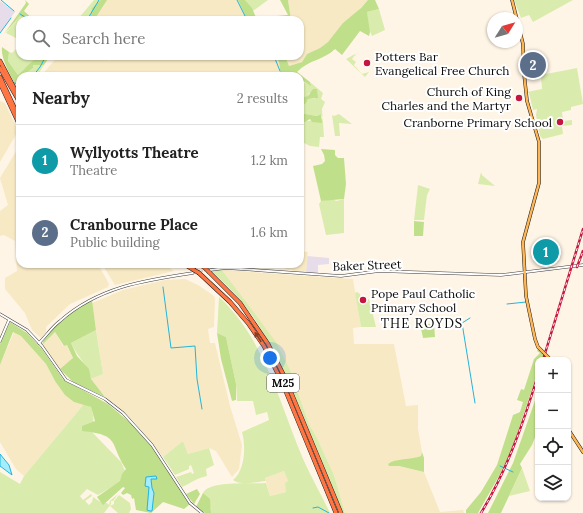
<!DOCTYPE html>
<html lang="en">
<head>
<meta charset="utf-8">
<style>
  body { margin:0; font-family:Lora,serif; background:#f6f6f6; color:#222 }
  .controls { position:absolute; right:12px; bottom:12px; display:grid; overflow:hidden; border-radius:8px; box-shadow:0 1px 3px #0004 }
  .controls button { width:36px; height:36px; display:grid; place-items:center; padding:0; border:0; border-bottom:1px solid #e0e0e0; background:#fff; color:#222; font:20px sans-serif }
  .compass { position:absolute; left:487px; top:12px; width:36px; height:36px; border-radius:50%; background:#fff; box-shadow:0 1px 3px #0004; rotate:53deg }
  .you { position:absolute; left:270px; top:358px; width:14px; height:14px; margin:-10px; border:3px solid #fff; border-radius:50%; background:#1a73e8; box-shadow:0 0 0 6px #1a73e833 }
  .badge { display:grid; place-items:center; width:26px; height:26px; border-radius:50%; background:#c51640; color:#fff; font-size:13px; font-weight:700 }
  .pin { position:absolute; translate:-50% -50%; border:2px solid #fff; box-shadow:0 1px 4px #0006 }
  .list { margin:0; padding:0; list-style:none }
  h2 { display:flex; justify-content:space-between; align-items:center; height:52px; margin:0; padding:0 16px; font-size:17px }
  h2 small { font-size:13px; font-weight:400; color:#767676 }
  .list li { display:grid; grid-template-columns:26px 1fr auto; gap:12px; align-items:center; box-sizing:border-box; height:72px; padding:0 16px; border-top:1px solid #e0e0e0 }
  .list b { display:block; font-size:15px; white-space:nowrap }
  .list p { margin:0; font-size:13px; white-space:nowrap; color:#767676 }
  .list em { font-size:13px; font-style:normal; color:#767676 }
  .icon { flex:none; width:22px; height:22px; fill:none; stroke:currentColor; stroke-width:2; stroke-linecap:round; stroke-linejoin:round }
  .map { position:relative; flex:none; width:583px; height:513px; overflow:hidden }
  .search { position:absolute; background:#fff; box-shadow:0 1px 3px #0004; left:16px; top:16px; width:288px; height:44px; display:flex; align-items:center; gap:10px; box-sizing:border-box; padding:0 14px; border-radius:12px; color:#767676; font-size:15px }
  .panel { position:absolute; background:#fff; box-shadow:0 1px 3px #0004; left:16px; top:72px; width:288px; height:196px; border-radius:12px }
  .map>svg:first-child { display:block }
  .industrial { fill:#e6dcea }
  .farmland { fill:#f7e9c4 }
  .green { fill:#daecad }
  .forest { fill:#c0df8b }
  .water { fill:#a5ecfc; stroke:#25b4da }
  .lines { fill:none; stroke-linecap:round; stroke-linejoin:round }
  .stream { stroke:#25b4da; stroke-width:1 }
  .minor-tunnel { stroke:#dad2c5; stroke-width:2; stroke-dasharray:2 1; stroke-linecap:butt }
  .minor-casing { stroke:#3d3d3d; stroke-width:3 }
  .major-casing { stroke:#1b1b1b; stroke-width:3.5 }
  .highway-casing { stroke:#1b1b1b; stroke-width:4.5 }
  .minor { stroke:#fff; stroke-width:2 }
  .major { stroke:#ffb656; stroke-width:2.5 }
  .highway { stroke:#ff7644; stroke-width:3.5 }
  .rail-casing { stroke:#c51640; stroke-width:2.5 }
  .rail { stroke:#fff; stroke-width:1; stroke-dasharray:3; stroke-linecap:butt }
  .major-bridge-casing { stroke:#1b1b1b; stroke-width:3.5; stroke-linecap:butt }
  .highway-bridge-casing { stroke:#1b1b1b; stroke-width:4.5; stroke-linecap:butt }
  .major-bridge { stroke:#ffb656; stroke-width:2.5 }
  .highway-bridge { stroke:#ff7644; stroke-width:3.5 }
  .oneway { fill:#844027 }
  .poi-dot { fill:#c51640; stroke:#fff; stroke-width:1.5 }
  .labels { text-anchor:middle; dominant-baseline:central; stroke-width:4; stroke-linejoin:round; paint-order:stroke }
  .shield { fill:#fff; stroke:#545454; stroke-width:1 }
  .shield-label { font-size:11px; font-weight:bold; fill:#0a0a0a }
  .poi-label { font-size:12px; fill:#0a0a0a; stroke:#fff; text-anchor:start }
  .street-label { font-size:12px; fill:#0a0a0a; stroke:#fff }
  .neighbourhood-label { font-size:13px; letter-spacing:1px; fill:#0a0a0a; stroke:#fff }
</style>
</head>
<body>
<div class="map">
<svg width="583" height="513" viewBox="0 0 583 513">
  <rect width="100%" height="100%" fill="#fff5e6"/>
  <g class="industrial">
    <polygon points="0,1 15,12 0,32"/>
    <polygon points="307,256 329,258 329,264 318,265 318,274 306,273"/>
  </g>
  <g class="farmland">
    <polygon points="107,0 238,0 247,20 94,20"/>
    <polygon points="288,0 368,0 328,42 320,48 307,54 302,62 289,66 285,56 300,56 300,20 291,20"/>
    <polygon points="58,56 103,56 110,61 110,56 276,56 279,62 281,76 41,76"/>
    <polygon points="0,101 5,103 18,131 0,162"/>
    <polygon points="20,145 20,264 98,264 109,284 108,287 70,304 46,327 46,332 41,338 32,330 25,313 5,289 5,278 17,271 15,241 4,235 0,236 0,211 8,205 0,178"/>
    <polygon points="300,251 308,252 306,273 285,269 286,264 300,264"/>
    <polygon points="102,264 163,264 174,271 115,285"/>
    <polygon points="222,270 353,279 361,327 353,328 354,344 394,344 406,406 418,405 418,429 422,452 421,456 413,459 391,462 388,464 389,466 399,466 424,472 440,512 463,510 464,513 345,513 334,475 317,438 309,424 290,370 245,301"/>
    <polygon points="185,279 198,285 214,296 215,299 214,327 208,329 210,343 215,343 230,406 242,445 239,469 232,477 216,451 209,448 188,454 183,441 163,457 135,423 122,410 105,397 91,379 103,374 92,303 123,290 165,280"/>
    <polygon points="14,332 21,336 46,364 55,381 74,402 84,404 24,476 16,469 0,442 0,365"/>
    <polygon points="55,332 63,346 67,345 73,359 60,369 42,345"/>
    <polygon points="284,471 288,481 286,492 270,496 265,478"/>
  </g>
  <g class="green">
    <polygon points="94,0 107,0 94,20 77,20"/>
    <polygon points="245,0 268,0 253,11"/>
    <polygon points="514,0 573,0 533,22 529,15 521,18"/>
    <polygon points="379,9 385,30 372,36 368,27 367,12"/>
    <polygon points="20,16 27,20 20,20 20,56 39,56 18,75 8,61 9,52 12,53 18,47 16,38 6,33"/>
    <polygon points="355,54 357,57 355,55 352,59 356,62 354,65 362,74 369,72 365,77 346,59"/>
    <polygon points="33,65 44,65 37,76 25,74 33,68"/>
    <polygon points="577,68 583,104 571,107 571,110 562,112 563,121 572,120 572,125 562,126 563,134 543,139 540,136 536,115 537,109 533,110 529,93 527,92 542,89 541,75"/>
    <polygon points="300,79 305,83 311,84 310,82 323,93 321,99 325,102 322,109 324,137 320,137 319,147 310,146 300,141 300,138 304,132 300,128 300,122 323,119 321,114 317,116 300,113 300,107 308,99 315,99 317,96 316,94 309,93 308,96 302,97 300,99"/>
    <polygon points="339,114 352,124 339,123 340,136 335,136 332,115 334,116"/>
    <polygon points="481,172 482,175 495,186 478,184"/>
    <polygon points="418,185 430,189 427,195 424,220 414,220"/>
    <polygon points="333,199 336,201 344,199 344,233 326,235 319,204 321,201"/>
    <path d="M222,270l54,72 14,28 19,54 8,14 17,37 11,38h-2c-15,-36 -29,-72 -44,-107 -25,-55 -40,-94 -88,-135z"/>
    <polygon points="357,292 360,294 361,301 369,299 376,327 361,327 355,293"/>
    <path d="M219,297c46,42 61,108 85,164 8,18 18,35 26,52h-119v-5l-8,-15c6,-13 49,-9 63,-10l4,13 16,-4 -1,-9 3,-2 -4,-10 -19,7 1,3c-10,1 -26,5 -33,-1 12,-10 13,-33 9,-48l27,-12 -2,-8 -11,3 -3,-14h-16l-1,-17 -10,-47 -9,-4z"/>
    <path d="M96,330l7,44 -12,5c-3,-14 -14,-23 -20,-36z"/>
    <path d="M84,404l7,3c3,9 3,15 1,25l29,30 4,9 -3,10 -24,14 -11,-6 -7,7 3,4 8,-6 1,2 -7,5 4,4 3,-3 1,-5 9,6h5l2,2 1,-4 8,-7 -5,7h-2v3l-7,9h-104v-41l20,12 4,-8z"/>
    <path d="M183,441l5,13 21,-6 5,17 -8,4 1,7c-10,2 -16,7 -25,11l-6,-10 15,-5 1,2 2,-1 -3,-8 -2,1v3l-14,6 -12,-18z"/>
    <polygon points="522,468 530,491 509,496"/>
    <polygon points="119,495 130,503 131,509 129,513 118,513 110,506 114,504 114,501"/>
  </g>
  <g class="forest">
    <polygon points="25,0 29,4 24,11 34,20 27,20 20,16 4,34 26,3"/>
    <polygon points="101,0 107,0 94,20 84,20 91,15 92,8"/>
    <polygon points="238,0 245,0 252,8 257,20 247,20"/>
    <polygon points="280,0 288,0 291,20 278,20 277,16 288,15"/>
    <path d="M368,0h7l4,9 -12,3 3,20 -1,4 -9,-5 -18,24 -7,-6c-11,11 -27,11 -38,23l13,10 1,4 -11,-7v-3h-19l-2,-14 -3,-6h9l4,10 13,-4 5,-8 13,-6 8,-6 15,-19 18,-15z"/>
    <path d="M2,47l7,5 -1,9 10,14c11,-9 14,-19 32,-19l-6,9h-11v3l-8,6 3,2h-8v16c-6,-10 -20,-33 -18,-45z"/>
    <polygon points="313,89 317,89 318,98 308,99 306,103 300,107 300,99 302,97 308,96"/>
    <polygon points="300,113 317,116 321,114 322,123 312,122 310,119 305,122 300,122"/>
    <polygon points="321,149 335,150 335,155 338,158 344,158 346,184 344,199 321,201 313,166 322,164 325,161 324,155"/>
    <polygon points="414,221 424,222 423,236 414,236"/>
    <path d="M92,300l4,30 -25,13 6,13 12,13 2,10 14,18 -32,-15 -13,-13 13,-11 -6,-13 -3,1 -9,-14 -13,13c5,-18 34,-37 50,-45z"/>
    <path d="M10,322l17,11 15,16 21,30 45,25 25,21 17,19 40,60 -6,5 -21,-7 -12,11 -15,-3 -2,-12 -2,1 -1,-4 -4,-2 -4,2 -2,-2 4,-5 -2,-1 -20,18 -6,-8 23,-16 2,-7 4,-5c-17,-26 -5,-34 -44,-38v-5l13,-5 -4,-14 -17,-5 -9,-7 -10,-14 -9,-17 -25,-28 -8,-4 -13,33v-21z"/>
    <polygon points="420,324 434,324 435,337 423,338"/>
    <polygon points="217,333 226,337 236,384 236,400 232,401 221,359"/>
    <polygon points="538,349 544,355 542,360 538,360 538,371 512,449 499,476 478,513 466,513 466,510 481,492 497,465 513,415 520,412 523,402 517,400 521,389 524,390 534,359 540,353 537,351"/>
    <polygon points="538,392 537,432 532,445 520,464 522,468 501,513 488,513 513,463"/>
    <path d="M422,452l2,6v14l-25,-6h-10l-1,-2c7,-6 24,-4 33,-8z"/>
    <polygon points="197,489 200,494 194,504 186,494"/>
    <polygon points="203,493 210,499 211,513 205,513 196,507"/>
  </g>
  <g class="water">
    <polygon points="0,454 9,465 12,475 0,466"/>
    <polygon points="156,476 157,479 151,479 152,488 154,493 152,511 150,511 147,510 149,487 145,486 146,477"/>
  </g>
  <g class="lines">
    <g class="stream">
      <polyline points="1,0 14,11"/>
      <polyline points="237,0 247,20"/>
      <polyline points="20,14 30,20"/>
      <polyline points="87,20 99,0"/>
      <polyline points="0,33 11,18"/>
      <polyline points="274,56 280,71"/>
      <polyline points="33,76 40,67 46,56"/>
      <polyline points="14,83 20,84"/>
      <polyline points="163,287 171,348 195,346 197,379 202,409"/>
      <polyline points="507,304 526,302"/>
      <polyline points="470,318 462,323 475,403"/>
      <polyline points="500,466 513,472"/>
      <polyline points="313,508 318,507 329,513"/>
    </g>
    <polyline class="minor-tunnel" points="198,272 208,270"/>
    <g class="minor-casing">
      <g id="minor">
        <polyline points="210,270 226,268 341,276 379,271 501,275 583,265"/>
        <polyline points="0,314 27,330 42,346 66,380 105,399 123,413 152,445 190,503 202,513"/>
        <polyline points="0,341 9,320"/>
        <path d="M39,343c7,-7 13,-16 21,-22 38,-34 85,-41 133,-48"/>
      </g>
    </g>
    <g class="major-casing">
      <g id="major">
        <polyline points="512,0 523,44 524,73 527,101 539,142 539,183 523,242 526,296 535,339 538,347 543,352"/>
        <polyline points="568,429 583,452"/>
      </g>
    </g>
    <g class="highway-casing">
      <g id="highway">
        <polyline points="0,61 20,99"/>
        <polyline points="0,68 20,103"/>
        <polyline points="0,77 20,120"/>
        <polyline points="0,83 20,126"/>
        <polyline points="184,264 194,270"/>
        <polyline points="199,264 205,268"/>
        <polyline points="209,272 240,303 268,344 285,378 341,513"/>
        <polyline points="199,273 230,302 248,323 264,346 282,382 336,513"/>
      </g>
    </g>
    <use href="#minor" class="minor"/>
    <use href="#major" class="major"/>
    <use href="#highway" class="highway"/>
    <g class="rail-casing">
      <g id="rail">
        <polyline points="577,267 583,251"/>
        <polyline points="543,360 583,229"/>
        <path d="M481,513c26,-43 42,-89 57,-138"/>
      </g>
    </g>
    <use href="#rail" class="rail"/>
    <g class="major-bridge-casing">
      <polyline id="major-bridge" points="543,352 549,358"/>
    </g>
    <g class="highway-bridge-casing">
      <g id="highway-bridge">
        <polyline points="205,268 209,272"/>
        <polyline points="194,270 199,273"/>
      </g>
    </g>
    <use href="#major-bridge" class="major-bridge"/>
    <use href="#highway-bridge" class="highway-bridge"/>
  </g>
  <defs><path id="oneway-solid" d="M-6-.8H1V-3.2L6.5 0L1 3.2V.8H-6Z"/></defs>
  <use class="oneway" href="#oneway-solid" transform="translate(258 337) rotate(-123)"/>
  <g class="poi-dot">
    <circle cx="367" cy="63" r="4"/>
    <circle cx="519" cy="98" r="4"/>
    <circle cx="560" cy="122" r="4"/>
    <circle cx="363" cy="300" r="4"/>
  </g>
  <g class="labels">
    <rect class="shield" x="267" y="374" width="32" height="18" rx="3"/>
    <g class="shield-label">
      <text x="283" y="383">M25</text>
    </g>
    <g class="poi-label">
      <text x="375" y="56">Potters Bar<tspan x="375" dy="14">Evangelical Free Church</tspan></text>
      <text x="511" y="91" text-anchor="end">Church of King<tspan x="511" dy="14">Charles and the Martyr</tspan></text>
      <text x="552" y="122" text-anchor="end">Cranborne Primary School</text>
      <text x="371" y="293">Pope Paul Catholic<tspan x="371" dy="14">Primary School</tspan></text>
    </g>
    <g class="street-label">
      <text transform="translate(367 265) rotate(-2)">Baker Street</text>
    </g>
    <g class="neighbourhood-label">
      <text x="422" y="323">THE ROYDS</text>
    </g>
  </g>
</svg>
<div class="controls">
<button>+</button>
<button>−</button>
<button><svg class="icon" aria-label="locate" viewBox="0 0 24 24"><circle cx="12" cy="12" r="6"/><path d="M12 2v4M12 18v4M2 12h4M18 12h4"/></svg></button>
<button><svg class="icon" aria-label="layers" viewBox="0 0 24 24"><path d="M12 4l9 5-9 5-9-5zM3 14l9 5 9-5"/></svg></button>
</div>
<svg class="compass" viewBox="-18 -18 36 36"><path d="M0-13l5 13h-10z" fill="#e53935"/><path d="M0 13l5-13h-10z" fill="#767676"/></svg>
<div class="you"></div>
<div class="pin badge" style="left:546px;top:252px;background:#0f9aa8">1</div>
<div class="pin badge" style="left:533px;top:65px;background:#5c6f8a">2</div>
<div class="search"><svg class="icon" aria-label="search" viewBox="0 0 24 24"><circle cx="10" cy="10" r="6"/><path d="M15 15l6 6"/></svg>Search here</div>
<section class="panel">
<h2>Nearby<small>2 results</small></h2>
<ul class="list">
<li><span class="badge" style="background:#0f9aa8">1</span><div><b>Wyllyotts Theatre</b><p>Theatre</p></div><em>1.2 km</em></li>
<li><span class="badge" style="background:#5c6f8a">2</span><div><b>Cranbourne Place</b><p>Public building</p></div><em>1.6 km</em></li>
</ul>
</section>
</div>
</body>
</html>
